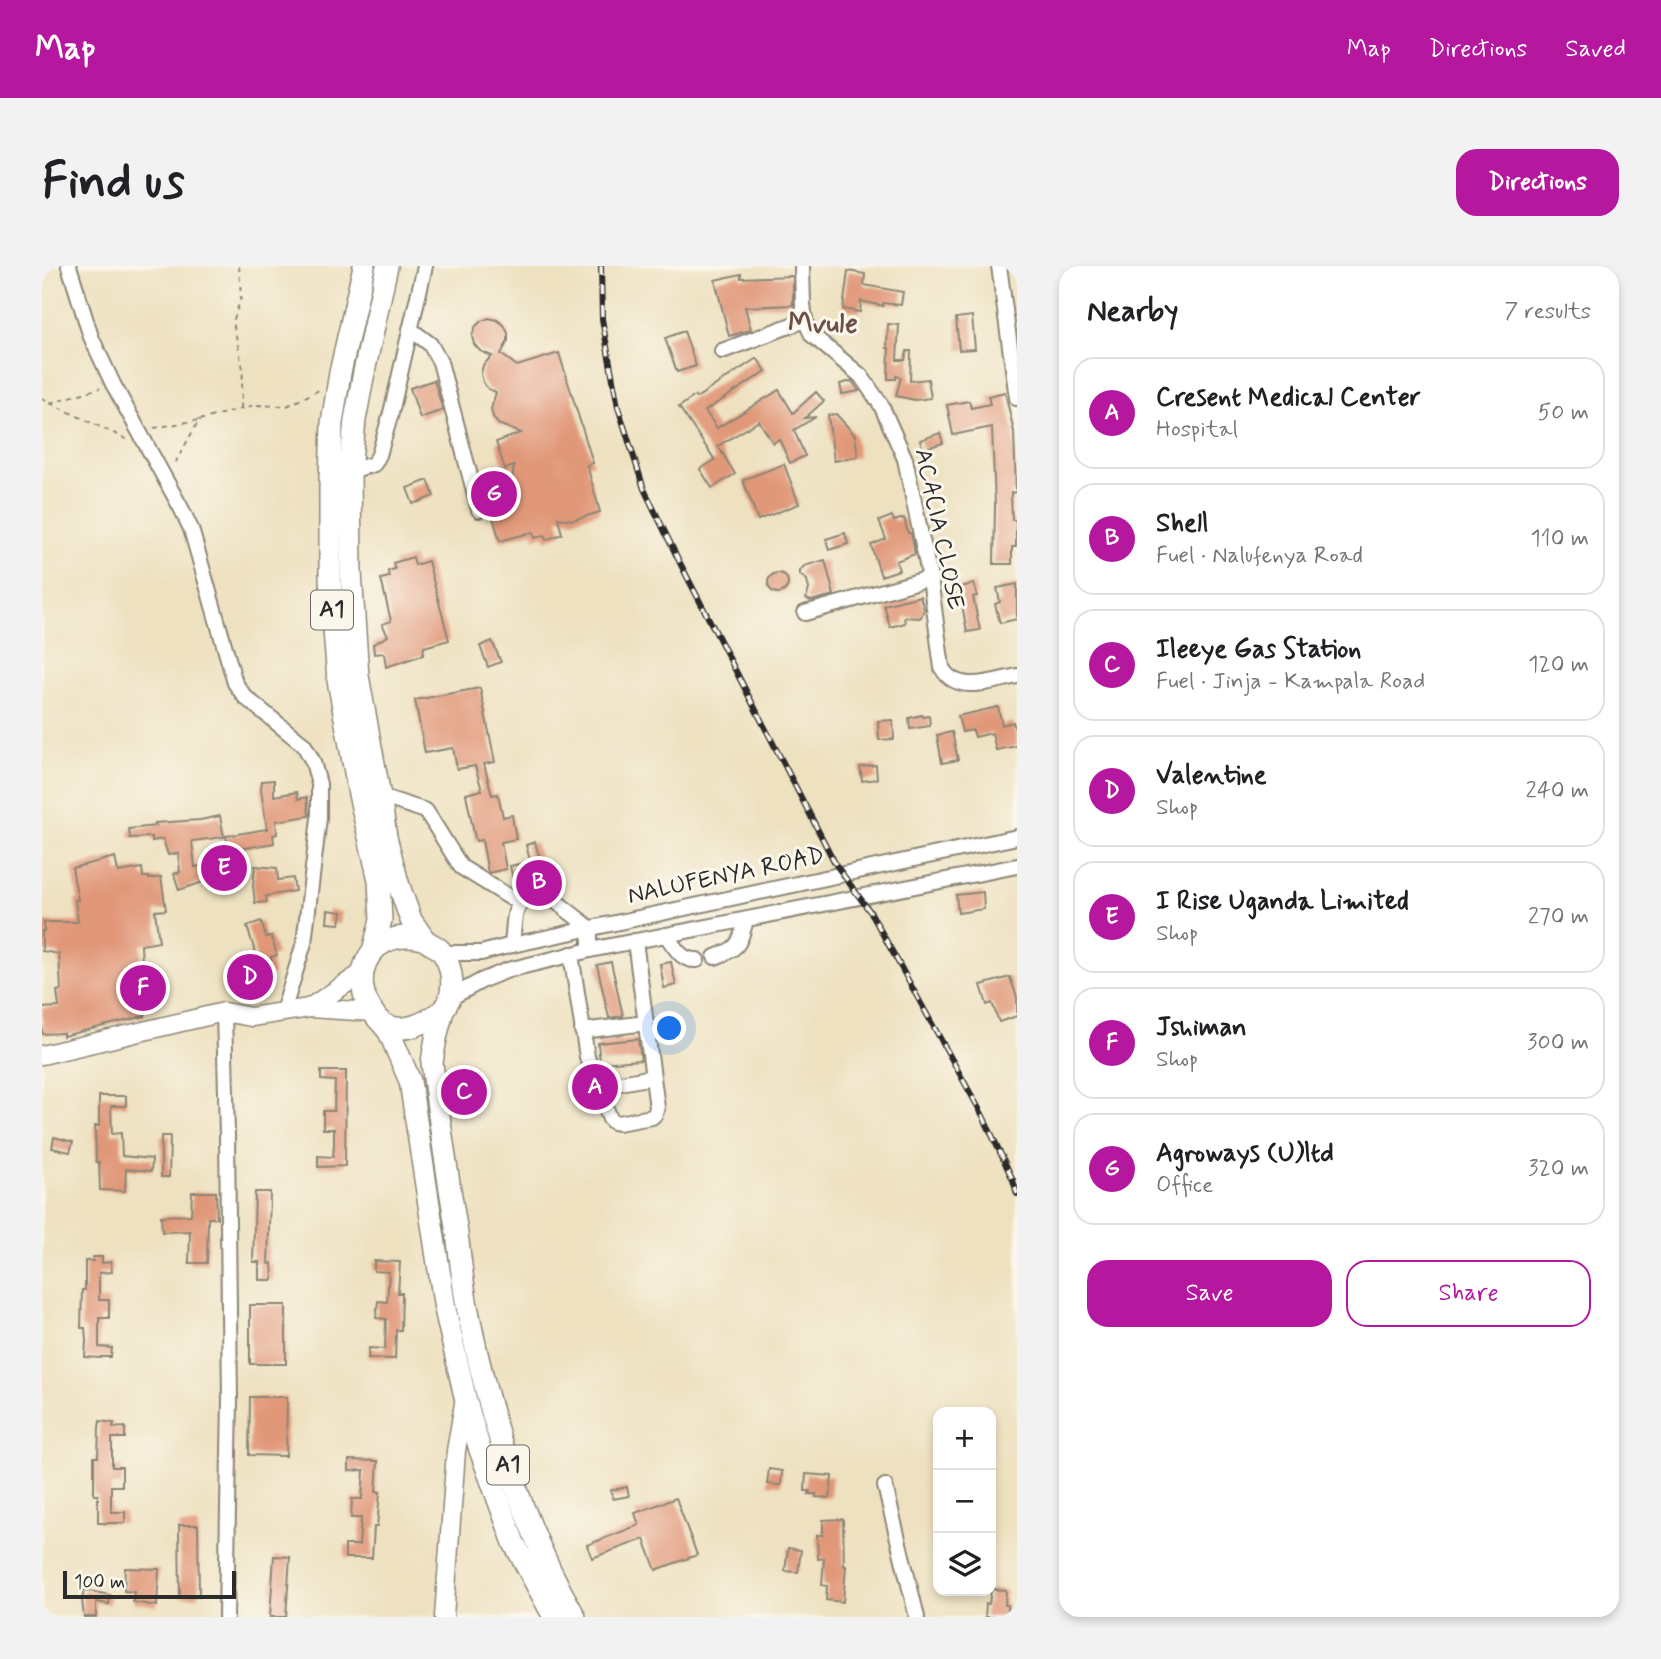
<!DOCTYPE html>
<html lang="en">
<head>
<meta charset="utf-8">
<style>
  body { margin:0; font-family:Mynerve,sans-serif; background:#f2f2f2; color:#202124 }
  .controls { position:absolute; right:21px; bottom:21px; display:grid; overflow:hidden; border-radius:14px; box-shadow:0 4px 10px #0003 }
  .controls button { width:63px; height:63px; display:grid; place-items:center; padding:0; border:0; border-bottom:2px solid #e0e0e0; background:#fff; color:#202124; font:35px sans-serif }
  .scale { position:absolute; left:21px; bottom:18px; width:173px; box-sizing:border-box; padding-left:7px; border:4px solid #2b2b2b; border-top:0; font-size:19px; line-height:24px; white-space:nowrap; color:#2b2b2b; -webkit-text-stroke:5px #fbf7ec; paint-order:stroke }
  .you { position:absolute; left:628px; top:763px; width:24px; height:24px; margin:-18px; border:5px solid #fff; border-radius:50%; background:#1a73e8; box-shadow:0 0 0 10px #1a73e833 }
  .badge { display:grid; place-items:center; width:46px; height:46px; border-radius:50%; background:#b5179e; color:#fff; font-size:23px; font-weight:700 }
  .pin { position:absolute; translate:-50% -50%; border:4px solid #fff; box-shadow:0 2px 7px #0006 }
  .list { margin:0; padding:0; list-style:none }
  h2 { display:flex; justify-content:space-between; align-items:center; height:91px; margin:0; padding:0 28px; font-size:30px }
  h2 small { font-size:23px; font-weight:400; color:#757577 }
  .list li { display:grid; grid-template-columns:46px 1fr auto; gap:21px; align-items:center; box-sizing:border-box; height:112px; margin:0 14px 14px; padding:0 14px; border:2px solid #e0e0e0; border-radius:21px }
  .list b { display:block; font-size:26px; white-space:nowrap }
  .list p { margin:0; font-size:23px; white-space:nowrap; color:#757577 }
  .list em { font-size:23px; font-style:normal; color:#757577 }
  .actions { display:flex; gap:14px; padding:21px 28px }
  .actions a { flex:1; padding:16px 0; border:2px solid #b5179e; border-radius:21px; text-align:center; font-size:24px; color:#b5179e }
  .actions .main { background:#b5179e; color:#fff }
  .icon { flex:none; width:38px; height:38px; fill:none; stroke:currentColor; stroke-width:2; stroke-linecap:round; stroke-linejoin:round }
  .map { position:relative; flex:none; width:975px; height:1351px; overflow:hidden; border-radius:21px }
  header { display:flex; align-items:center; gap:42px; box-sizing:border-box; height:98px; padding:0 35px; background:#b5179e; color:#fff }
  header strong { font-size:33px }
  nav { display:flex; gap:38px; margin-inline-start:auto; font-size:24px }
  .intro { display:flex; align-items:center; justify-content:space-between; box-sizing:border-box; height:168px; padding:0 42px }
  h1 { margin:0; font-size:49px }
  .button { padding:18px 32px; border-radius:21px; background:#b5179e; color:#fff; font-size:24px; font-weight:700 }
  main { display:flex; gap:42px; padding:0 42px }
  aside { flex:1; background:#fff; border-radius:21px; box-shadow:0 4px 10px #0003 }
  .map>svg:first-child { display:block }
  .building { fill:#e19879 }
  .lines { fill:none; stroke-linecap:round; stroke-linejoin:round }
  .minor-casing { stroke:#8c8676; stroke-width:18 }
  .major-casing { stroke:#8c8676; stroke-width:21 }
  .highway-casing { stroke:#8c8676; stroke-width:24 }
  .path { stroke:#8c8676; stroke-width:2; stroke-dasharray:5 5; stroke-linecap:butt }
  .minor { stroke:#fff; stroke-width:14 }
  .major { stroke:#fff; stroke-width:18 }
  .highway { stroke:#fff; stroke-width:21 }
  .rail-casing { stroke:#2b2b2b; stroke-width:6 }
  .rail { stroke:#fbf7ec; stroke-width:3.5; stroke-dasharray:10; stroke-linecap:butt }
  .labels { text-anchor:middle; dominant-baseline:central; stroke-width:6; stroke-linejoin:round; paint-order:stroke }
  .shield { fill:#fbf7ec; stroke:#696865; stroke-width:2 }
  .shield-label { font-size:23px; font-weight:bold; fill:#2b2b2b }
  .street-label { font-size:24px; fill:#2b2b2b; stroke:#fbf7ec }
  .quarter-label { font-size:28px; font-weight:bold; fill:#6b5146; stroke:#fbf7ec }
</style>
</head>
<body>
<header>
<strong>Map</strong>
<nav><a>Map</a><a>Directions</a><a>Saved</a></nav>
</header>
<div class="intro"><h1>Find us</h1><a class="button">Directions</a></div>
<main>
<div class="map">
<svg width="975" height="1351" viewBox="0 0 975 1351">
  <rect width="100%" height="100%" fill="#fbf7ec"/>
  <filter id="ink" filterUnits="userSpaceOnUse"><feTurbulence type="fractalNoise" baseFrequency=".0143" numOctaves="2"/><feDisplacementMap in="SourceGraphic" scale="14" xChannelSelector="R" yChannelSelector="G"/><feConvolveMatrix kernelMatrix="1 2 1 2 8 2 1 2 1" color-interpolation-filters="sRGB"/></filter>
  <filter id="wash" filterUnits="userSpaceOnUse"><feTurbulence type="fractalNoise" baseFrequency=".00686" numOctaves="4" result="noise"/><feDisplacementMap in="SourceGraphic" scale="28" xChannelSelector="R" yChannelSelector="G"/><feGaussianBlur stdDeviation="1.57" result="paint"/><feColorMatrix in="noise" values="0 0 0 0 0 0 0 0 0 0 0 0 0 0 0 0 0 1.4 0 .05"/><feComposite in="paint" operator="in"/></filter>
  <g filter="url(#wash)">
    <rect width="100%" height="100%" fill="#eee1c0"/>
    <g id="blocks">
      <g class="building">
        <polygon points="806,5 823,8 822,19 861,26 859,39 841,37 841,40 819,35 818,46 801,43"/>
        <polygon points="699,8 699,12 751,10 751,39 703,41 709,64 687,70 673,14"/>
        <polygon points="930,50 933,83 917,84 914,52"/>
        <polygon points="447,52 455,54 462,59 466,67 466,75 459,88 475,100 517,87 551,197 545,199 558,246 531,254 516,252 520,268 504,274 503,269 493,272 491,266 458,275 446,235 475,226 470,214 472,200 463,203 454,176 479,167 456,158 451,151 449,143 454,126 446,123 441,116 439,108 441,99 450,90 438,85 432,78 430,70 433,61 439,55"/>
        <polygon points="846,58 857,59 855,94 863,94 865,85 869,85 868,115 886,113 889,132 873,134 854,130 859,111 854,110 854,113 846,113 847,82 845,82"/>
        <polygon points="642,65 654,100 635,106 623,72"/>
        <polygon points="715,92 724,105 663,145 675,162 737,124 751,147 774,126 782,135 763,152 774,151 752,164 763,190 748,197 737,173 731,177 717,155 676,180 693,208 670,222 658,203 673,194 637,141 653,130 654,132"/>
        <polygon points="392,114 401,144 378,152 368,122"/>
        <polygon points="810,115 817,125 800,128 798,118"/>
        <polygon points="963,126 972,166 974,226 969,227 970,254 974,254 974,281 970,281 970,298 952,298 953,240 950,161 911,169 905,139 927,135 929,142 948,138 946,130"/>
        <polygon points="794,148 813,169 816,191 792,195 786,149"/>
        <polygon points="898,167 901,177 881,183 878,174"/>
        <polygon points="742,198 757,238 716,254 701,214"/>
        <polygon points="386,214 392,230 371,238 365,222"/>
        <polygon points="850,250 852,255 862,252 866,267 869,267 873,288 854,295 857,304 839,310 829,279 844,273 837,255"/>
        <polygon points="803,267 806,278 787,284 784,273"/>
        <polygon points="371,291 373,299 386,295 407,374 382,381 381,389 344,401 342,387 332,388 331,378 346,370 340,358 349,355 339,313 347,311 346,305 353,303 351,297"/>
        <polygon points="783,294 792,329 769,335 764,333 767,323 765,314 758,309 758,305 762,300"/>
        <circle cx="736" cy="317" r="10"/>
        <polygon points="932,318 935,330 931,331 938,364 925,366 919,333 911,334 909,323"/>
        <polygon points="975,318 975,353 958,357 953,338 958,336 955,322"/>
        <polygon points="878,330 882,343 879,351 877,352 862,351 863,357 848,361 842,339"/>
        <polygon points="450,375 459,396 446,401 438,380"/>
        <polygon points="438,422 453,496 442,498 450,529 456,528 461,551 470,549 474,573 459,576 464,603 446,607 440,574 434,575 432,568 424,528 440,524 433,500 415,503 411,482 383,487 373,434"/>
        <polygon points="956,441 960,459 971,456 975,471 975,480 954,484 950,467 933,471 931,464 920,466 916,450"/>
        <polygon points="880,449 881,451 887,450 888,460 868,463 867,452"/>
        <polygon points="851,454 852,473 837,474 836,455"/>
        <polygon points="910,466 916,494 900,497 895,469"/>
        <polygon points="834,499 835,513 820,515 818,501"/>
        <polygon points="232,514 232,530 255,526 256,533 265,531 267,550 234,555 235,568 231,569 232,577 187,585 184,570 225,563 219,523 220,515"/>
        <polygon points="178,550 182,571 150,575 153,601 185,596 187,616 171,618 170,613 137,624 132,608 138,606 136,587 126,589 121,573 110,575 110,571 88,572 87,563 114,560 113,557 158,554"/>
        <polygon points="493,576 499,596 489,598 484,579"/>
        <polygon points="73,591 76,606 100,602 101,611 107,611 107,613 119,611 124,644 113,645 117,676 99,679 101,717 98,717 103,750 21,770 21,767 0,768 0,742 17,741 15,725 19,724 17,688 0,685 0,665 2,665 2,656 36,656 33,634 36,634 30,602"/>
        <polygon points="482,597 488,623 478,627 473,623 468,600"/>
        <polygon points="213,600 235,602 236,614 251,612 253,625 224,630 225,636 213,637 211,620"/>
        <polygon points="941,626 942,643 916,647 914,629"/>
        <polygon points="286,644 300,646 298,658 285,657"/>
        <polygon points="219,655 224,671 229,670 235,689 229,691 231,709 222,710 220,694 216,695 205,660"/>
        <polygon points="569,696 581,750 567,752 555,699"/>
        <polygon points="629,696 634,719 622,722 618,698"/>
        <polygon points="968,711 975,731 975,750 957,756 950,737 945,739 939,719"/>
        <polygon points="596,773 599,794 558,797 556,777"/>
        <polygon points="279,805 304,805 303,900 276,901 276,890 291,891 292,879 292,863 281,863 281,845 292,845 293,815 279,814"/>
        <polygon points="57,830 84,830 84,840 69,840 70,868 79,867 80,890 110,893 109,905 84,903 83,925 58,924 57,896 54,896 53,860 57,860"/>
        <polygon points="119,870 128,870 127,911 119,911"/>
        <polygon points="12,871 31,876 28,886 10,882"/>
        <polygon points="150,926 174,926 175,952 166,952 165,997 147,997 148,965 120,966 119,950 149,949"/>
        <polygon points="213,926 228,926 226,998 230,997 231,1014 217,1014 217,996 211,996"/>
        <polygon points="51,991 60,991 60,997 69,996 70,1006 57,1007 57,1034 67,1034 67,1052 57,1052 57,1081 70,1082 69,1091 59,1091 59,1092 43,1091 44,1075 43,1062 39,1062 40,1024 43,1024 43,995 51,995"/>
        <polygon points="332,995 358,996 356,1027 360,1027 359,1064 354,1064 353,1093 326,1092 327,1082 343,1083 344,1053 334,1052 336,1035 345,1036 347,1006 332,1005"/>
        <rect x="208" y="1039" width="36" height="59"/>
        <polygon points="208,1131 245,1131 244,1190 207,1189"/>
        <polygon points="58,1155 72,1157 71,1162 83,1161 83,1172 70,1172 70,1201 80,1201 80,1220 69,1220 69,1246 83,1246 83,1257 56,1257 56,1229 52,1229 52,1191 56,1191 57,1162"/>
        <polygon points="307,1194 336,1195 334,1226 338,1226 335,1261 332,1261 330,1292 303,1292 303,1279 317,1279 319,1252 309,1252 310,1233 320,1233 322,1204 307,1205"/>
        <polygon points="727,1203 740,1205 739,1219 725,1218"/>
        <polygon points="764,1208 790,1210 788,1232 774,1231 774,1228 767,1228 768,1225 763,1225"/>
        <polygon points="585,1221 587,1230 571,1233 569,1224"/>
        <polygon points="634,1232 655,1289 614,1304 602,1273 550,1292 545,1279 597,1259 593,1247"/>
        <polygon points="801,1253 802,1300 804,1300 801,1336 784,1334 785,1320 780,1319 782,1292 776,1293 775,1269 781,1269 781,1254"/>
        <polygon points="137,1259 156,1259 157,1331 138,1331"/>
        <polygon points="746,1282 759,1284 756,1306 743,1305"/>
        <polygon points="232,1290 248,1291 244,1351 228,1351"/>
        <polygon points="83,1302 117,1303 115,1340 91,1336 92,1326 82,1325"/>
        <polygon points="949,1323 964,1324 963,1339 966,1339 966,1351 943,1351 944,1337 947,1338"/>
        <polygon points="42,1324 68,1329 67,1338 54,1336 54,1351 42,1351 40,1334"/>
      </g>
    </g>
  </g>
  <g filter="url(#ink)">
    <use href="#blocks" fill-opacity="0" stroke="#8c8676" stroke-width="2"/>
    <g class="lines">
      <g class="minor-casing">
        <g id="minor">
          <polyline points="27,0 49,71 71,118 139,242 149,263 193,417 203,431 262,479 271,496 277,518 277,552 262,677 241,746"/>
          <path d="M760,0l1,38 2,16 7,15 49,41 20,29 24,54 25,119 12,90c15,27 51,13 75,8"/>
          <polyline points="957,0 975,132"/>
          <polyline points="368,63 388,78 398,96 437,244"/>
          <polyline points="680,85 763,54"/>
          <polyline points="308,205 332,198 337,189 349,147 383,0"/>
          <polyline points="763,347 888,312"/>
          <polyline points="338,530 384,545 419,601 477,637"/>
          <path d="M624,669c9,12 15,26 31,25"/>
          <path d="M470,679c4,-33 -3,-47 37,-49l41,32v22"/>
          <polyline points="401,687 439,687 470,679 975,571"/>
          <polyline points="529,688 545,791 568,853 571,856 576,857 610,851 613,848 615,842 593,675"/>
          <path d="M673,691c25,-9 24,-13 31,-37"/>
          <polyline points="408,732 441,714 466,704 548,684 975,600"/>
          <polyline points="182,746 185,869 188,1133 184,1351"/>
          <polyline points="540,765 604,757"/>
          <polyline points="556,821 611,811"/>
          <polyline points="843,1220 875,1351"/>
        </g>
      </g>
      <g class="major-casing">
        <g id="major">
          <polyline points="267,742 320,707"/>
          <polyline points="0,789 182,746 209,751 267,742 331,746"/>
          <polyline points="402,1351 414,1185 423,1132"/>
        </g>
      </g>
      <g class="highway-casing">
        <g id="highway">
          <polyline points="322,0 298,107 290,157 288,213 288,313 296,414 317,528 337,614 339,654 331,685"/>
          <polyline points="345,0 322,106 313,154 308,205 309,307 316,410 338,530 344,571 356,617 369,654 382,673"/>
          <path d="M402,743c-16,13 -43,28 -63,13 -4,-2 -7,-9 -10,-13 -15,-23 -11,-55 16,-68 11,-5 31,-6 41,1 4,3 10,5 13,9 10,11 13,32 9,46 -1,5 -5,9 -7,14 -5,17 -9,35 -11,52 7,55 15,109 24,164 4,26 6,53 11,79 21,108 53,215 108,311"/>
          <polyline points="339,756 347,766 368,815 403,1043 424,1135 438,1184 472,1277 512,1351"/>
        </g>
      </g>
      <g class="path">
        <polyline points="197,0 199,32 191,56 201,103 199,142"/>
        <polyline points="0,132 8,137 58,122"/>
        <polyline points="8,137 86,174"/>
        <polyline points="157,154 213,139 245,140 279,123"/>
        <polyline points="112,162 157,154 131,201"/>
      </g>
      <use href="#minor" class="minor"/>
      <use href="#major" class="major"/>
      <use href="#highway" class="highway"/>
      <g class="rail-casing">
        <polyline id="rail" points="559,0 560,53 576,141 602,223 638,297 794,599 829,647 941,850 971,914 975,928"/>
      </g>
      <use href="#rail" class="rail"/>
    </g>
  </g>
  <g class="labels">
    <g class="shield">
      <rect x="269" y="324.5" width="42" height="39" rx="5"/>
      <rect x="445" y="1179.5" width="42" height="39" rx="5"/>
    </g>
    <g class="shield-label">
      <text x="290" y="344">A1</text>
      <text x="466" y="1199">A1</text>
    </g>
    <g class="street-label">
      <text transform="translate(897 263) rotate(78)">ACACIA CLOSE</text>
      <text transform="translate(684 610) rotate(-12)">NALUFENYA ROAD</text>
    </g>
    <g class="quarter-label">
      <text x="781" y="58">Mvule</text>
    </g>
  </g>
</svg>
<div class="controls">
<button>+</button>
<button>−</button>
<button><svg class="icon" aria-label="layers" viewBox="0 0 24 24"><path d="M12 4l9 5-9 5-9-5zM3 14l9 5 9-5"/></svg></button>
</div>
<div class="scale">100 m</div>
<div class="you"></div>
<div class="pin badge" style="left:553px;top:821px">A</div>
<div class="pin badge" style="left:497px;top:617px">B</div>
<div class="pin badge" style="left:422px;top:826px">C</div>
<div class="pin badge" style="left:208px;top:711px">D</div>
<div class="pin badge" style="left:182px;top:602px">E</div>
<div class="pin badge" style="left:101px;top:722px">F</div>
<div class="pin badge" style="left:452px;top:228px">G</div>
</div>
<aside>
<h2>Nearby<small>7 results</small></h2>
<ul class="list">
<li><span class="badge">A</span><div><b>Cresent Medical Center</b><p>Hospital</p></div><em>50 m</em></li>
<li><span class="badge">B</span><div><b>Shell</b><p>Fuel · Nalufenya Road</p></div><em>110 m</em></li>
<li><span class="badge">C</span><div><b>Ileeye Gas Station</b><p>Fuel · Jinja - Kampala Road</p></div><em>120 m</em></li>
<li><span class="badge">D</span><div><b>Valentine</b><p>Shop</p></div><em>240 m</em></li>
<li><span class="badge">E</span><div><b>I Rise Uganda Limited</b><p>Shop</p></div><em>270 m</em></li>
<li><span class="badge">F</span><div><b>Jshiman</b><p>Shop</p></div><em>300 m</em></li>
<li><span class="badge">G</span><div><b>Agroways (U)ltd</b><p>Office</p></div><em>320 m</em></li>
</ul>
<div class="actions"><a class="main">Save</a><a>Share</a></div>
</aside>
</main>
</body>
</html>
